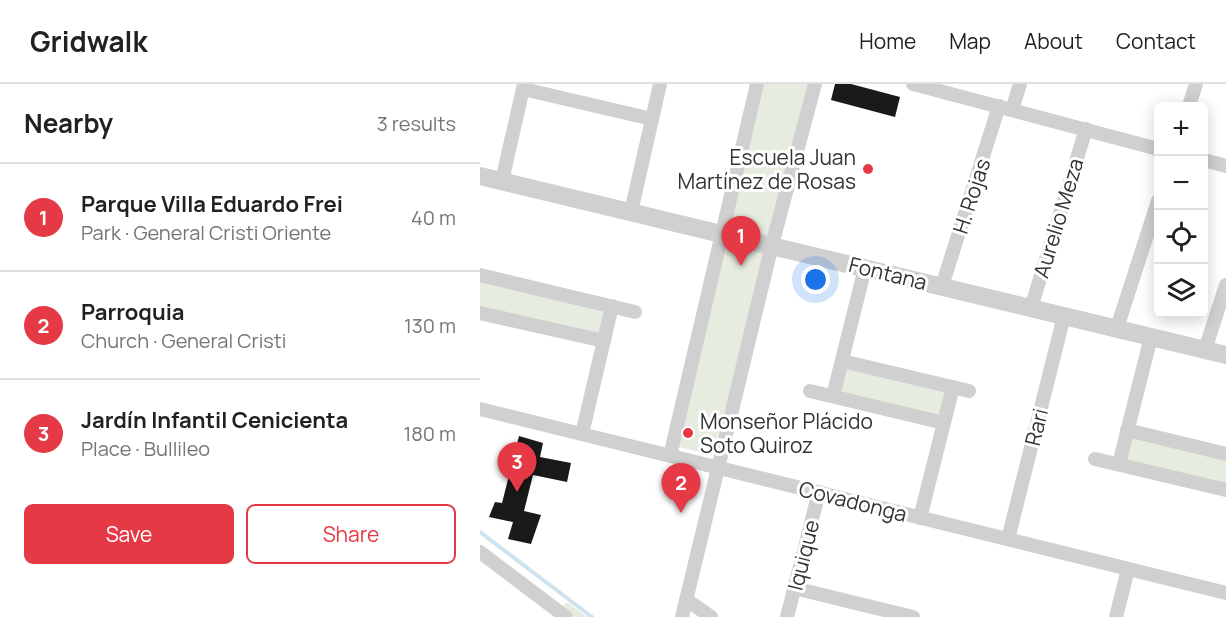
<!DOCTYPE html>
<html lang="en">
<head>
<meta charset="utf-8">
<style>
  body { margin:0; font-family:Manrope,sans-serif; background:#f6f6f6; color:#202124 }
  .controls { position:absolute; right:18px; top:18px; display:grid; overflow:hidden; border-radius:9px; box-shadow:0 3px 15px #0003 }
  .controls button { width:54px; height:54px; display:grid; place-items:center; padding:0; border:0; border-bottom:2px solid #e0e0e0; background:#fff; color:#202124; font:30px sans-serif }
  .you { position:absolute; left:336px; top:196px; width:21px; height:21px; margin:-15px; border:4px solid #fff; border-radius:50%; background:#1a73e8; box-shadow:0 0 0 9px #1a73e833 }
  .badge { display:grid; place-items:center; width:39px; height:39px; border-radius:50%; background:#e63946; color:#fff; font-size:20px; font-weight:700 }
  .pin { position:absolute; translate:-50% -50px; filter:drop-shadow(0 2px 3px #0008) }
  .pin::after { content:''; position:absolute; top:32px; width:21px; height:18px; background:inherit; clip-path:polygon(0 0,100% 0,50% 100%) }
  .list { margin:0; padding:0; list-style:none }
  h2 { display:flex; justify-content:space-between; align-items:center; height:78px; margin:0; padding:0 24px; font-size:26px }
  h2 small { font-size:20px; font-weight:400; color:#757577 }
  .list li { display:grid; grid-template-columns:39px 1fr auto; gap:18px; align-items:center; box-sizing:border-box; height:108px; padding:0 24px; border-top:2px solid #e0e0e0 }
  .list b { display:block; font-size:22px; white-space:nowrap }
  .list p { margin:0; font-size:20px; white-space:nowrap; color:#757577 }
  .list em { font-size:20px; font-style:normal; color:#757577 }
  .actions { display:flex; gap:12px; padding:18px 24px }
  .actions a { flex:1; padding:14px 0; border:2px solid #e63946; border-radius:9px; text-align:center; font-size:21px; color:#e63946 }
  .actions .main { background:#e63946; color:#fff }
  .icon { flex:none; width:33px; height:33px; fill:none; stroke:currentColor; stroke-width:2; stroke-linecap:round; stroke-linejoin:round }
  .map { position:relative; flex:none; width:746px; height:533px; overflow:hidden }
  header { display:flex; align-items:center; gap:36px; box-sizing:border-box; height:84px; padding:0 30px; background:#fff; border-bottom:2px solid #e0e0e0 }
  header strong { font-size:28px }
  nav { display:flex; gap:33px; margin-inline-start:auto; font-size:21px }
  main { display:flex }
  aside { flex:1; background:#fff }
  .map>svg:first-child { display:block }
  .green { fill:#e6ecdf }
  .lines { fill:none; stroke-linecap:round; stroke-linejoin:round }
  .stream { stroke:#cfe2ee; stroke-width:4 }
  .building { fill:#1a1a1a }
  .minor { stroke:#d0d0d0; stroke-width:14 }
  .tertiary { stroke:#d0d0d0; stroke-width:18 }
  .poi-dot { fill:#e63946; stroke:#fff; stroke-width:2 }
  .labels { text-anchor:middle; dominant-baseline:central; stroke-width:6; stroke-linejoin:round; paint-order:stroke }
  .poi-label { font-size:21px; fill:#333; stroke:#fff; text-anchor:end }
  .street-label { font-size:21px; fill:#333; stroke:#fff }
</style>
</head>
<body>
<header>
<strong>Gridwalk</strong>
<nav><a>Home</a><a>Map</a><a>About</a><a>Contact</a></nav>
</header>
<main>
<aside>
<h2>Nearby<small>3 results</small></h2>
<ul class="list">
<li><span class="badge">1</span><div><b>Parque Villa Eduardo Frei</b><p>Park · General Cristi Oriente</p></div><em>40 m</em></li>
<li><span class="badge">2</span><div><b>Parroquia</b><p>Church · General Cristi</p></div><em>130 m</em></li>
<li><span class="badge">3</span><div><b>Jardín Infantil Cenicienta</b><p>Place · Bullileo</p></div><em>180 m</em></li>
</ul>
<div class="actions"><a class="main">Save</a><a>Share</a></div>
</aside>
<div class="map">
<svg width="746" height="533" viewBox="0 0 746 533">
  <rect width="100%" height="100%" fill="#fff"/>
  <g class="green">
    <polygon points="284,0 328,0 233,371 198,363"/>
    <polygon points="0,195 129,225 121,254 0,224"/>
    <polygon points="366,283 468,307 460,333 360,309"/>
    <polygon points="651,352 746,374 746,401 644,375"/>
    <polygon points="87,518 107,533 95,533 82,523"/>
  </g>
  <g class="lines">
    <polyline class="stream" points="0,448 112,533"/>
  </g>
  <g class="building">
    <polygon points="355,0 371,0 420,13 415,33 351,16"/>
    <polygon points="39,352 63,359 60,373 91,379 87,398 53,391 44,427 61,431 51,460 28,455 33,438 9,433 15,418 22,419"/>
  </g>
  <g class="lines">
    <g class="minor">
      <polyline points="433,0 678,65"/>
      <polyline points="43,5 172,35"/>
      <polyline points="709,22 716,0"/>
      <polyline points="532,26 540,0"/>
      <polyline points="724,76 746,82"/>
      <polyline points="22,97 44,0"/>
      <polyline points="151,128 180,0"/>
      <polyline points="0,191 155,228"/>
      <polyline points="462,202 519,22"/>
      <polyline points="551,224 606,45"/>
      <polyline points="0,229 124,257"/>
      <polyline points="637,244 678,117"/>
      <polyline points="725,266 746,201"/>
      <polyline points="362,277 489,307"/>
      <polyline points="330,307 464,339"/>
      <polyline points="353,312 385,184"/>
      <polyline points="0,325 746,509"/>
      <polyline points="647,346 746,370"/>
      <polyline points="102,350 132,222"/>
      <polyline points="190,372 277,0"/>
      <polyline points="615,375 746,406"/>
      <polyline points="639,380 671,253"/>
      <polyline points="440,434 473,303"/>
      <polyline points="528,455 584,232"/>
      <polyline points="0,468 86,533"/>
      <polyline points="314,504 433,533"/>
      <polyline points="207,516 231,533"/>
      <polyline points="202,533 292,161 335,0"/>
      <polyline points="307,533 339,408"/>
      <polyline points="636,533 648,485"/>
    </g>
    <polyline class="tertiary" points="0,92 746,271"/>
  </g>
  <g class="poi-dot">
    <circle cx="388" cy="85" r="6"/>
    <circle cx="208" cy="349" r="6"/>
  </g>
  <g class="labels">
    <g class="poi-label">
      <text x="376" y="73">Escuela Juan<tspan x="376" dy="24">Martínez de Rosas</tspan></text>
      <text x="220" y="337" text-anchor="start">Monseñor Plácido<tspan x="220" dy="24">Soto Quiroz</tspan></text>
    </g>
    <g class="street-label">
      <text transform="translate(491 112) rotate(-72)">H. Rojas</text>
      <text transform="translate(578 134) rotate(-73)">Aurelio Meza</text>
      <text transform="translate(408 189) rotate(14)">Fontana</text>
      <text transform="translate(556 343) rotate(-76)">Rari</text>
      <text transform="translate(373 417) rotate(14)">Covadonga</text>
      <text transform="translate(323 471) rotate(-76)">Iquique</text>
    </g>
  </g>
</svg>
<div class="controls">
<button>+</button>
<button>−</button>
<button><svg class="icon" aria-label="locate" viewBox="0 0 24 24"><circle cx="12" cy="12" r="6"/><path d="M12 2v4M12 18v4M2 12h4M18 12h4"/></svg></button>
<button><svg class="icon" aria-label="layers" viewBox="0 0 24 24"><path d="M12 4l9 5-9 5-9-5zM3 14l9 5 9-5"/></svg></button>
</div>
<div class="you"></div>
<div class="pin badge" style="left:261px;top:182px">1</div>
<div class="pin badge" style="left:201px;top:429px">2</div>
<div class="pin badge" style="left:37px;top:408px">3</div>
</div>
</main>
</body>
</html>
